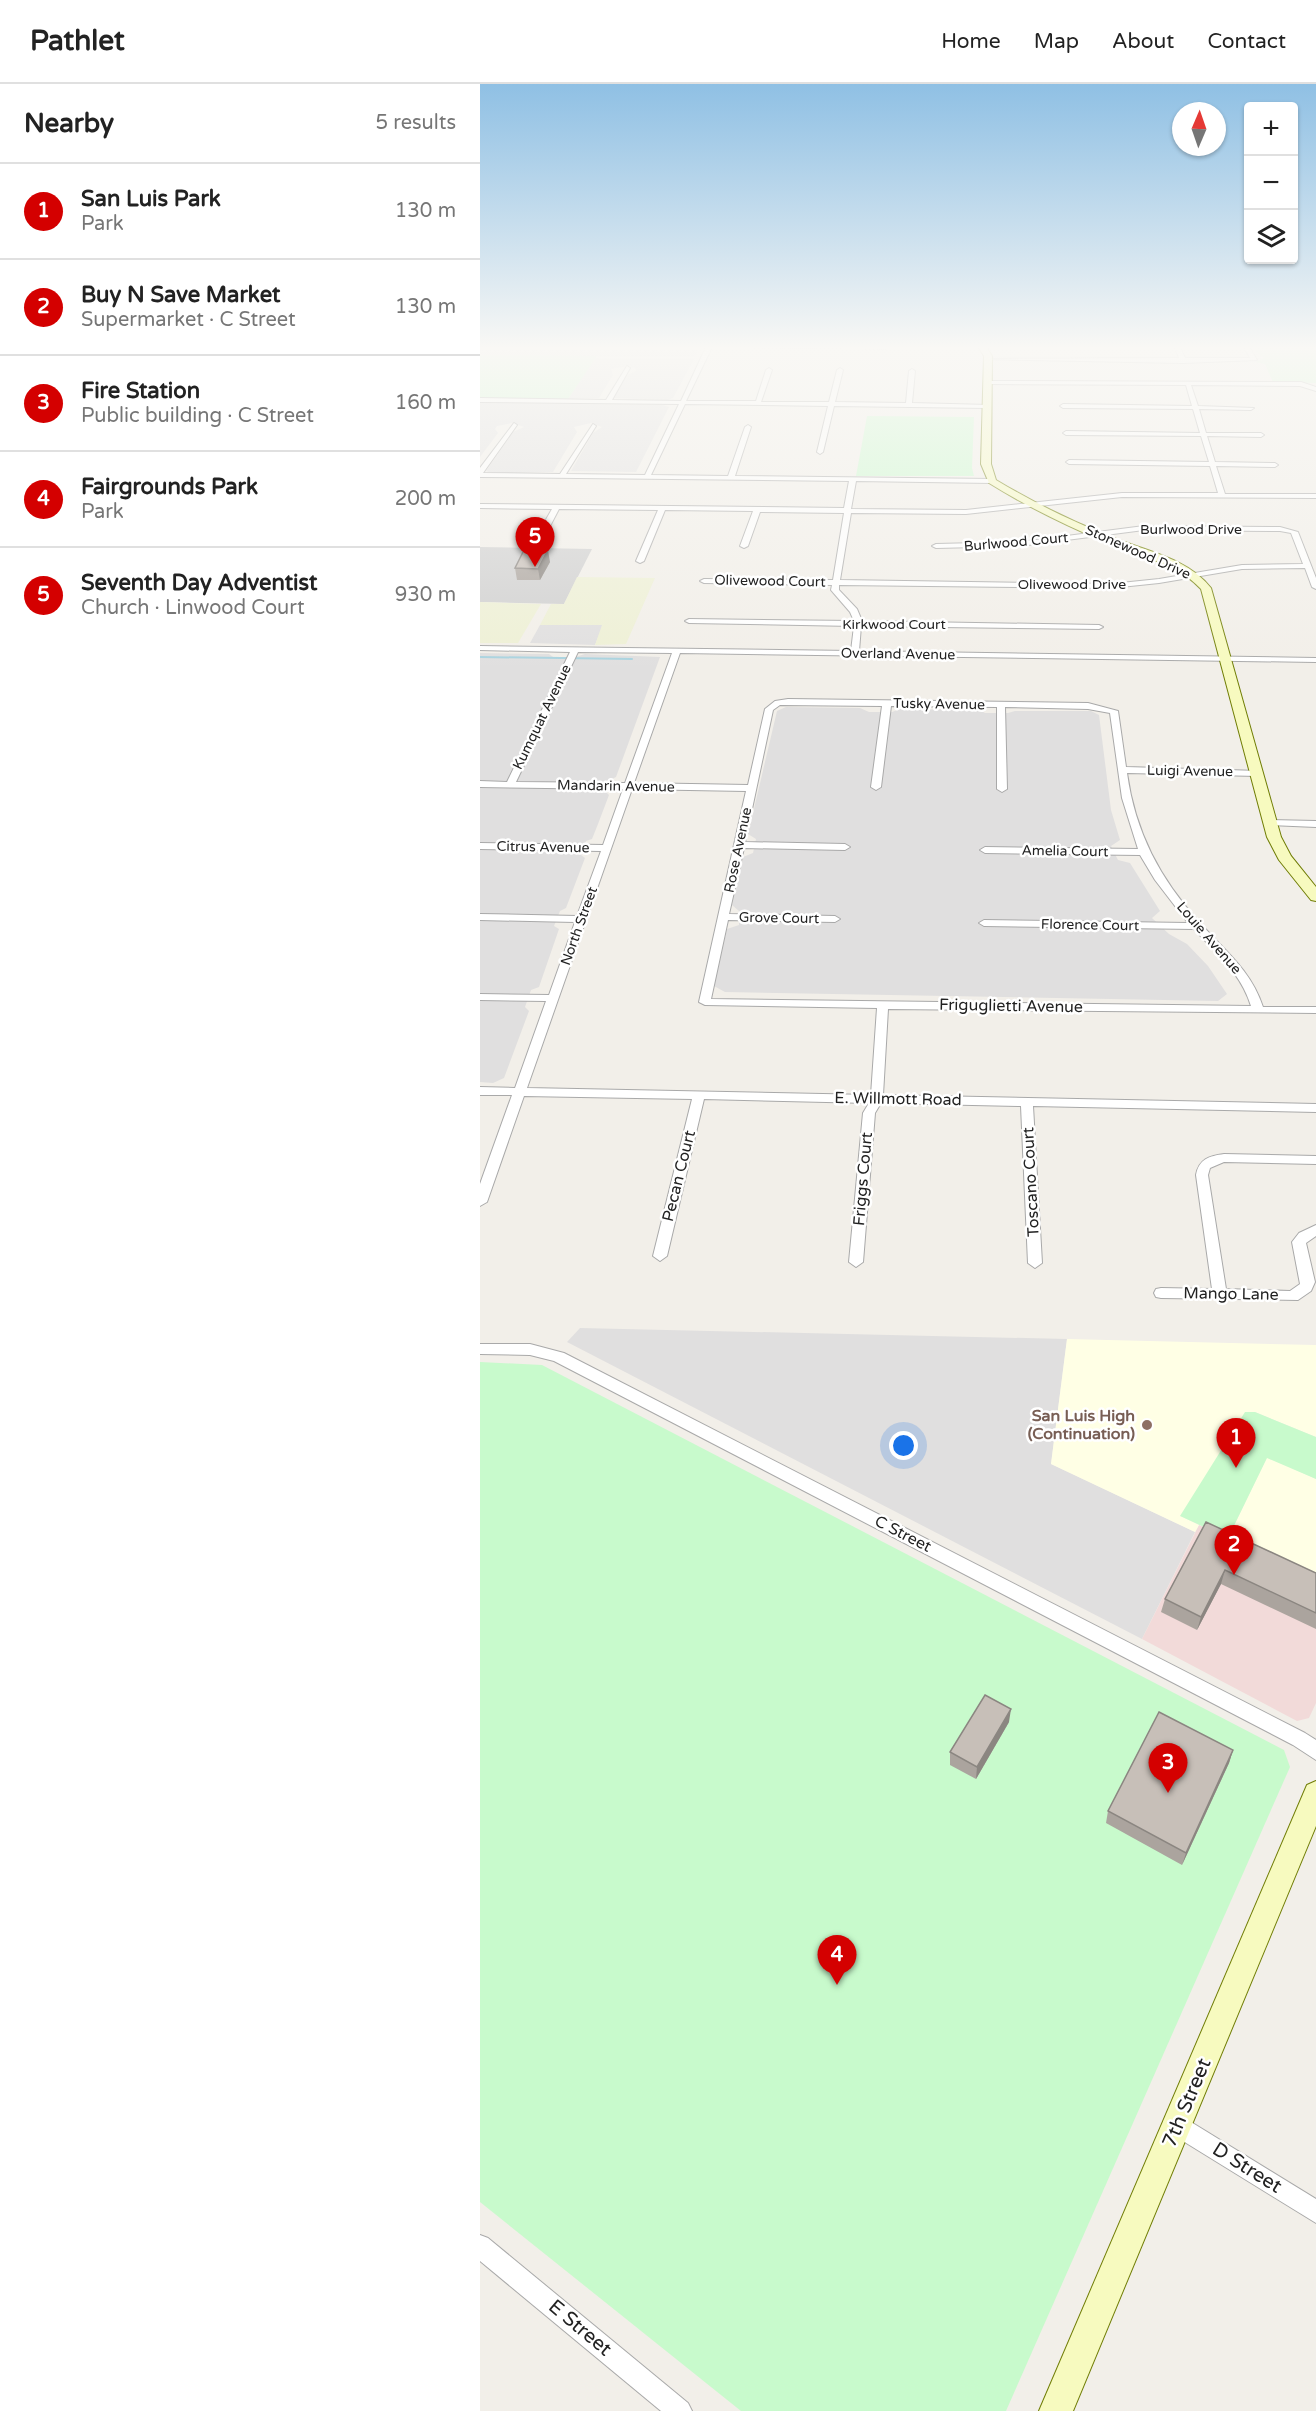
<!DOCTYPE html>
<html lang="en">
<head>
<meta charset="utf-8">
<style>
  body { margin:0; font-family:"Varela Round",sans-serif; background:#f6f6f6; color:#222 }
  .controls { position:absolute; right:18px; top:18px; display:grid; overflow:hidden; border-radius:6px; box-shadow:0 2px 4px #0004 }
  .controls button { width:54px; height:54px; display:grid; place-items:center; padding:0; border:0; border-bottom:2px solid #e0e0e0; background:#fff; color:#222; font:30px sans-serif }
  .compass { position:absolute; left:692px; top:18px; width:54px; height:54px; border-radius:50%; background:#fff; box-shadow:0 2px 4px #0004; rotate:2deg }
  .you { position:absolute; left:424px; top:1362px; width:21px; height:21px; margin:-15px; border:4px solid #fff; border-radius:50%; background:#1a73e8; box-shadow:0 0 0 9px #1a73e833 }
  .badge { display:grid; place-items:center; width:39px; height:39px; border-radius:50%; background:#d40000; color:#fff; font-size:20px; font-weight:700 }
  .pin { position:absolute; translate:-50% -50px; filter:drop-shadow(0 2px 3px #0008) }
  .pin::after { content:''; position:absolute; top:32px; width:21px; height:18px; background:inherit; clip-path:polygon(0 0,100% 0,50% 100%) }
  .list { margin:0; padding:0; list-style:none }
  h2 { display:flex; justify-content:space-between; align-items:center; height:78px; margin:0; padding:0 24px; font-size:26px }
  h2 small { font-size:20px; font-weight:400; color:#767676 }
  .list li { display:grid; grid-template-columns:39px 1fr auto; gap:18px; align-items:center; box-sizing:border-box; height:96px; padding:0 24px; border-top:2px solid #e0e0e0 }
  .list b { display:block; font-size:22px; white-space:nowrap }
  .list p { margin:0; font-size:20px; white-space:nowrap; color:#767676 }
  .list em { font-size:20px; font-style:normal; color:#767676 }
  .icon { flex:none; width:33px; height:33px; fill:none; stroke:currentColor; stroke-width:2; stroke-linecap:round; stroke-linejoin:round }
  .map { position:relative; flex:none; width:836px; height:2327px; overflow:hidden }
  header { display:flex; align-items:center; gap:36px; box-sizing:border-box; height:84px; padding:0 30px; background:#fff; border-bottom:2px solid #e0e0e0 }
  header strong { font-size:28px }
  nav { display:flex; gap:33px; margin-inline-start:auto; font-size:21px }
  main { display:flex }
  aside { flex:1; background:#fff }
  .map>svg:first-child { display:block }
  .residential { fill:#e0dfdf }
  .commercial { fill:#f2dad9 }
  .education { fill:#ffffe5 }
  .religious { fill:#d0d0d0 }
  .farmland { fill:#eef0d5 }
  .park { fill:#c8facc }
  .lines { fill:none; stroke-linecap:round; stroke-linejoin:round }
  .stream { stroke:#aad3df; stroke-width:2 }
  .street-casing { stroke:#a9a9a9; stroke-width:2 }
  .secondary-casing { stroke:#707d05; stroke-width:2 }
  .street { fill:#fff; fill-rule:evenodd }
  .secondary { fill:#f7fabf; fill-rule:evenodd }
  .wall { fill:#aba49e }
  .shaded-wall { fill:#8b8681 }
  .building { fill:#c7bfb8; stroke:#8b8681; stroke-width:1.5 }
  .education-dot { fill:#8d6e63; stroke:#fff; stroke-width:2 }
  .labels { text-anchor:middle; dominant-baseline:central; stroke-width:5; stroke-linejoin:round; paint-order:stroke }
  .far-street-label { font-size:14px; fill:#222; stroke:#fff }
  .street-label { font-size:16px; fill:#222; stroke:#fff }
  .education-label { font-size:16px; font-weight:bold; fill:#785e54; stroke:#fff; text-anchor:end }
  .near-street-label { font-size:20px; fill:#222; stroke:#fff }
</style>
</head>
<body>
<header>
<strong>Pathlet</strong>
<nav><a>Home</a><a>Map</a><a>About</a><a>Contact</a></nav>
</header>
<main>
<aside>
<h2>Nearby<small>5 results</small></h2>
<ul class="list">
<li><span class="badge">1</span><div><b>San Luis Park</b><p>Park</p></div><em>130 m</em></li>
<li><span class="badge">2</span><div><b>Buy N Save Market</b><p>Supermarket · C Street</p></div><em>130 m</em></li>
<li><span class="badge">3</span><div><b>Fire Station</b><p>Public building · C Street</p></div><em>160 m</em></li>
<li><span class="badge">4</span><div><b>Fairgrounds Park</b><p>Park</p></div><em>200 m</em></li>
<li><span class="badge">5</span><div><b>Seventh Day Adventist</b><p>Church · Linwood Court</p></div><em>930 m</em></li>
</ul>
</aside>
<div class="map">
<svg width="836" height="2327" viewBox="0 0 836 2327">
  <rect width="100%" height="100%" fill="#f2efe9"/>
  <g class="residential">
    <polygon points="0,261 16,264 218,266 215,273 0,271"/>
    <polygon points="115,274 214,275 193,314 188,316 134,314 147,291 156,287 155,284 148,282 131,285 133,291 119,314 88,315"/>
    <polygon points="0,319 183,321 189,323 156,388 91,387 113,349 122,343 111,339 94,343 97,348 73,388 11,389 6,387 33,348 44,343 32,339 17,342 15,345 18,349 0,373"/>
    <polygon points="60,541 123,541 115,561 50,559"/>
    <polygon points="0,569 69,570 73,573 95,573 105,570 180,573 136,693 130,696 125,707 129,711 118,740 112,755 106,757 101,771 105,774 86,824 80,827 74,842 79,845 59,903 51,906 45,923 49,927 24,994 13,999 0,998"/>
    <polygon points="306,623 380,624 389,628 412,628 420,625 500,626 505,629 528,629 535,627 611,627 619,631 631,726 640,756 631,762 638,776 650,779 680,827 672,834 689,850 707,860 728,882 747,910 738,917 245,908 234,902 247,845 259,841 259,827 252,821 263,773 273,769 276,755 268,750 297,627"/>
    <polygon points="100,1244 587,1255 571,1380 715,1448 662,1555 87,1258"/>
  </g>
  <polygon class="commercial" points="719,1441 836,1497 836,1619 829,1634 817,1637 662,1555"/>
  <g class="education">
    <polygon points="587,1255 836,1261 836,1353 775,1328 701,1432 719,1441 715,1448 571,1380"/>
    <polygon points="787,1373 836,1395 836,1497 748,1454"/>
  </g>
  <polygon class="religious" points="0,463 112,465 84,520 0,518"/>
  <g class="farmland">
    <polygon points="97,493 175,494 146,560 115,561 122,541 60,541 71,520 84,520"/>
    <polygon points="0,518 61,520 38,559 0,559"/>
  </g>
  <g class="park">
    <polygon points="773,261 836,261 836,299 793,298 785,280 776,278 784,274 776,268"/>
    <polygon points="0,271 117,272 88,315 0,314"/>
    <polygon points="387,332 494,333 492,384 494,392 376,392"/>
    <polygon points="0,1278 62,1281 804,1666 810,1683 526,2327 261,2327 0,2118"/>
    <polygon points="765,1328 775,1328 836,1353 836,1395 787,1374 748,1454 700,1432"/>
  </g>
  <g class="lines">
    <polyline class="stream" points="0,573 152,575"/>
    <g class="street-casing">
      <g id="street">
        <path d="M110,261h297l-2,4 -173,-2 -26,54h70l10,-31 3,-2 3,2 -11,32h68l8,-32 3,-2 3,2 -8,32 71,1 3,-32 3,-2 3,2 -3,32 77,2 -2,3 -153,-2 -11,46 -3,2 -3,-2 11,-46 -143,-2 -34,71 77,1 17,-49 3,-2 3,2 -16,49 257,3 3,2 -3,2 -136,-2 -5,28 115,1 156,-17h96l-8,-27 -141,-2 -3,-2 3,-2 140,2 -8,-26 -135,-1 -3,-2 3,-2 134,2 -7,-24 -130,-1 -3,-2 3,-2 129,2 -6,-21 -197,-1 -2,-3 314,1 15,5v4l-16,-5 -109,-1 7,21 56,2 -3,2 -52,-1 7,24h55l3,2 -3,2 -54,-1 8,26 60,1 3,2 -3,2 -59,-1 9,28h91v4l-194,-1 -156,17 -115,-1 -11,67 271,4 48,-5 83,-14 61,-1 -12,-31 -11,-2 -136,-1 -124,16 -84,2 -4,-2 4,-2 84,-2 124,-16 136,1 18,5 18,46v11l-4,-2 -7,-19 -63,1 -83,14 -48,5 -272,-3v5l18,19 5,12 237,4 4,2 -4,2 -238,-3 -2,25 457,7v4l-636,-9 -46,130 114,2 17,-76 10,-8 13,-2 300,4 30,8 8,56 134,4 2,2 -5,3 -130,-3c8,59 33,106 73,150 24,27 51,47 63,84h53v6l-428,-4 -5,86 433,9v8l-283,-6 9,157 -7,5 -7,-5 -7,-157 -140,-3 -6,10 -12,149 -7,5 -7,-5 14,-149 6,-10 -165,-4 -37,157 -7,5 -7,-5 39,-157 -168,-3 -37,106 -7,4v-22l32,-89h-32v-8l35,1 31,-87 -66,-1v-6l69,1 26,-73 -95,-2v-6l97,2 24,-65 -121,-2v-6l123,2 20,-56 -143,-2v-6l27,1 63,-130 -90,-2v-4l371,5 3,-25 -165,-3 -4,-2 4,-2 165,2 -4,-9 -19,-22 1,-5 -128,-2 -4,-2 4,-2 129,1 11,-67 -84,-1 -12,34 -4,2 -4,-2 13,-35 -88,-1 -21,51 -4,2 -4,-2 22,-51 -99,-1 -11,21 -4,2 -4,-2 12,-21 -72,-1v-4l364,4 5,-27 -369,-4v-9l34,-45 3,2 -34,48 77,1 33,-50 3,2 -30,48 79,1 34,-71 -199,-2v-4l126,2 21,-34 3,2 -18,32 69,1 25,-54h-114zM98,568l94,1 -47,130 -109,-1zM300,621l102,1 -11,81 5,3 5,-3 10,-81 106,1v82l5,3 5,-3 -2,-82 83,2 22,4 12,85 16,51 -153,-2 -5,3 5,3 155,2 15,25 33,43 -204,-3 -5,3 5,3 210,3c23,25 47,44 57,77l-540,-7 17,-79 107,2 5,-3 -5,-3 -106,-2 15,-66 101,2 5,-3 -5,-3 -100,-2 28,-132zM152,705l114,2 -47,211 6,3 172,3 -6,87 -344,-7z"/>
        <polygon points="694,261 699,261 705,274 770,274 763,261 768,261 777,276 703,279 505,275 699,274"/>
        <polygon points="790,736 836,737 836,743 787,741 785,739"/>
        <path d="M744,1070l92,2v8l-92,-2 -14,6 -2,7 18,114 64,2 10,-7 -8,-42 7,-9 17,-8v11l-10,7 9,39 -4,9 -13,9 -137,-2 -5,-1 -2,-4 2,-4 5,-1 51,1 -16,-114c3,-16 13,-19 28,-21z"/>
        <polygon points="0,1260 50,1260 84,1269 825,1649 836,1656 836,1676 813,1661 74,1277 50,1271 0,1270"/>
        <polygon points="698,2030 836,2115 836,2139 690,2049 687,2041 690,2033"/>
        <polygon points="0,2151 8,2154 208,2319 212,2327 181,2327 0,2177"/>
      </g>
    </g>
    <g class="secondary-casing">
      <g id="secondary">
        <path d="M497,261h8l7,11 -1,108 5,16c35,21 71,39 108,54 36,16 82,22 107,54l70,249 10,19 25,31v14l-5,-1 -32,-40 -12,-23 -66,-248c-25,-27 -63,-33 -96,-47 -40,-17 -79,-36 -116,-59l-8,-19 3,-108z"/>
        <polygon points="836,1697 836,1742 593,2327 559,2327 827,1701"/>
      </g>
    </g>
    <use href="#street" class="street"/>
    <use href="#secondary" class="secondary"/>
  </g>
  <g class="wall">
    <polygon points="70,478 60,496 37,496 35,484"/>
    <polygon points="726,1438 836,1489 836,1545 741,1500 717,1546 681,1528 685,1515"/>
    <polygon points="529,1638 496,1695 470,1681 470,1668"/>
    <polygon points="753,1666 749,1679 702,1781 626,1739 628,1727"/>
  </g>
  <g class="shaded-wall">
    <polygon points="68,466 70,478 60,496 58,485"/>
    <polygon points="745,1486 741,1500 717,1546 721,1533"/>
    <polygon points="531,1625 529,1638 496,1695 497,1683"/>
    <polygon points="753,1666 749,1679 702,1781 706,1769"/>
  </g>
  <g class="building">
    <polygon points="44,466 68,466 58,485 35,484"/>
    <polygon points="726,1438 836,1489 836,1529 745,1486 721,1533 685,1515"/>
    <polygon points="505,1611 531,1625 497,1683 470,1668"/>
    <polygon points="679,1628 753,1666 706,1769 628,1727"/>
  </g>
  <linearGradient id="sky" x2="0" y2="1"><stop stop-color="#8fc0e4"/><stop offset="0.45" stop-color="#f9f8f5"/><stop offset="1" stop-color="#f9f8f5" stop-opacity="0"/></linearGradient>
  <rect width="836" height="586" fill="url(#sky)"/>
  <circle class="education-dot" cx="667" cy="1341" r="6"/>
  <g class="labels">
    <g class="far-street-label">
      <text x="711" y="445">Burlwood Drive</text>
      <text transform="translate(536 458) rotate(-5)">Burlwood Court</text>
      <text transform="translate(658 468) rotate(24)">Stonewood Drive</text>
      <text transform="translate(290 497) rotate(1)">Olivewood Court</text>
      <text x="592" y="500">Olivewood Drive</text>
      <text x="414" y="540">Kirkwood Court</text>
      <text transform="translate(418 570) rotate(1)">Overland Avenue</text>
      <text transform="translate(459 620) rotate(1)">Tusky Avenue</text>
      <text transform="translate(62 633) rotate(-64)">Kumquat Avenue</text>
      <text transform="translate(710 687) rotate(1)">Luigi Avenue</text>
      <text transform="translate(136 702) rotate(1)">Mandarin Avenue</text>
      <text transform="translate(63 763) rotate(1)">Citrus Avenue</text>
      <text transform="translate(258 766) rotate(-78)">Rose Avenue</text>
      <text transform="translate(585 767) rotate(1)">Amelia Court</text>
      <text transform="translate(299 834) rotate(1)">Grove Court</text>
      <text transform="translate(610 841) rotate(1)">Florence Court</text>
      <text transform="translate(99 842) rotate(-70)">North Street</text>
      <text transform="translate(729 854) rotate(49)">Louie Avenue</text>
    </g>
    <g class="street-label">
      <text transform="translate(531 922) rotate(1)">Friguglietti Avenue</text>
      <text transform="translate(418 1015) rotate(1)">E. Willmott Road</text>
      <text transform="translate(199 1092) rotate(-76)">Pecan Court</text>
      <text transform="translate(383 1095) rotate(-85)">Friggs Court</text>
      <text transform="translate(551 1098) rotate(-93)">Toscano Court</text>
      <text transform="translate(751 1210) rotate(1)">Mango Lane</text>
      <text transform="translate(423 1450) rotate(27)">C Street</text>
    </g>
    <g class="education-label">
      <text x="655" y="1332">San Luis High<tspan x="655" dy="18">(Continuation)</tspan></text>
    </g>
    <g class="near-street-label">
      <text transform="translate(707 2019) rotate(-67)">7th Street</text>
      <text transform="translate(767 2084) rotate(32)">D Street</text>
      <text transform="translate(100 2244) rotate(40)">E Street</text>
    </g>
  </g>
</svg>
<div class="controls">
<button>+</button>
<button>−</button>
<button><svg class="icon" aria-label="layers" viewBox="0 0 24 24"><path d="M12 4l9 5-9 5-9-5zM3 14l9 5 9-5"/></svg></button>
</div>
<svg class="compass" viewBox="-18 -18 36 36"><path d="M0-13l5 13h-10z" fill="#e53935"/><path d="M0 13l5-13h-10z" fill="#767676"/></svg>
<div class="you"></div>
<div class="pin badge" style="left:756px;top:1384px">1</div>
<div class="pin badge" style="left:754px;top:1491px">2</div>
<div class="pin badge" style="left:688px;top:1709px">3</div>
<div class="pin badge" style="left:357px;top:1901px">4</div>
<div class="pin badge" style="left:55px;top:483px">5</div>
</div>
</main>
</body>
</html>
